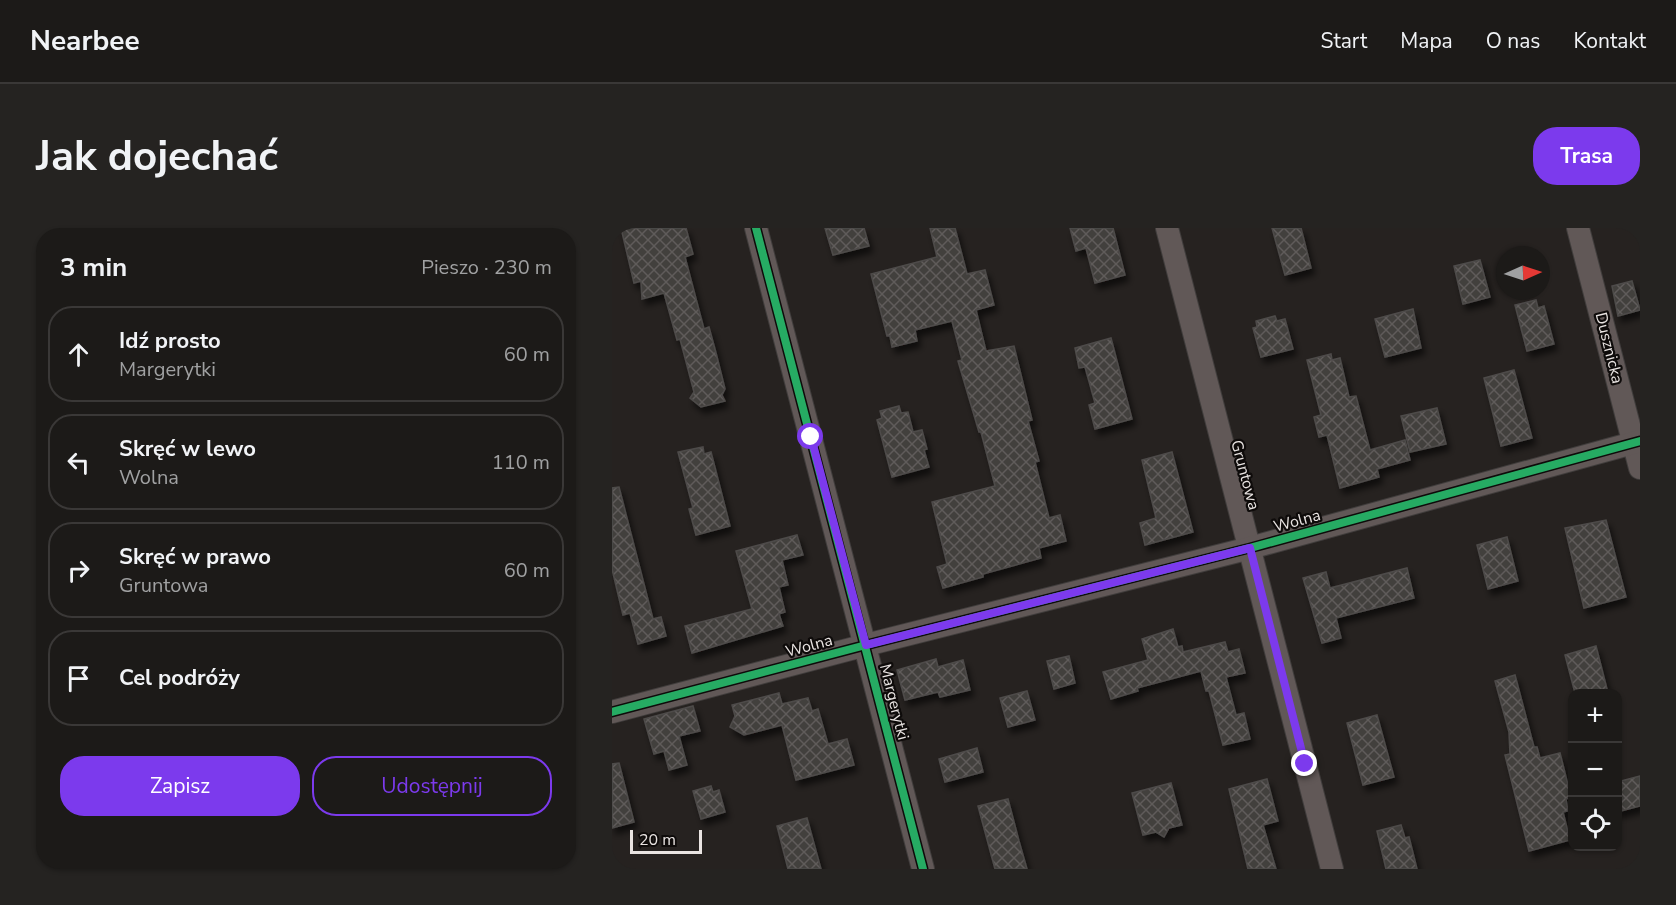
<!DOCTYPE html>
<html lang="pl">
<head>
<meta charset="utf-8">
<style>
  body { margin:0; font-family:"Nunito Sans",sans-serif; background:#252321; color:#f1f3f6 }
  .controls { position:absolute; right:18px; bottom:18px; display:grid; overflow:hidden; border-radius:12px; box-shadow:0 2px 4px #0004 }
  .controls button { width:54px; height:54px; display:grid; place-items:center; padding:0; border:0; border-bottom:2px solid #3a3837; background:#1c1a18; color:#f1f3f6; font:30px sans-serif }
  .compass { position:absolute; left:884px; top:18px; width:54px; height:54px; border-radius:50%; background:#1c1a18; box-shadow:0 2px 4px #0004; rotate:87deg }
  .scale { position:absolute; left:18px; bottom:15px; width:72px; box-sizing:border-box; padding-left:6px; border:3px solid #e9e4e2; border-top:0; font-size:16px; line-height:21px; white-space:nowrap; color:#e9e4e2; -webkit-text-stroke:4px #0e0b0a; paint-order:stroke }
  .stop { position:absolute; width:18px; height:18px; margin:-14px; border:4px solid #7c3aed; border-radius:50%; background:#fff }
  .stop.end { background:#7c3aed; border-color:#fff; box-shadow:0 2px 6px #0008 }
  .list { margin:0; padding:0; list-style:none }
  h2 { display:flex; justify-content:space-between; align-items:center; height:78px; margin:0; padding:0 24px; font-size:26px }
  h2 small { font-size:20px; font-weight:400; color:#a0a1a2 }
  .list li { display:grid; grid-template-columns:39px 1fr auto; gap:18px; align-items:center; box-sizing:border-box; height:96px; margin:0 12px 12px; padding:0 12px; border:2px solid #3a3837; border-radius:24px }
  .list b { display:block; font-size:22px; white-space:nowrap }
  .list p { margin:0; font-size:20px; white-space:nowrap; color:#a0a1a2 }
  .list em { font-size:20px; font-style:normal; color:#a0a1a2 }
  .actions { display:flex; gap:12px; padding:18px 24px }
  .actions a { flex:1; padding:14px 0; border:2px solid #7c3aed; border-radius:24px; text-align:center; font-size:21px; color:#7c3aed }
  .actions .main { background:#7c3aed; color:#fff }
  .icon { flex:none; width:33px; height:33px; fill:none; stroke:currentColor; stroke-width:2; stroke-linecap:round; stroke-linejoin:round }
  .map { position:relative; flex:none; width:1028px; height:641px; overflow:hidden; border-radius:24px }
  header { display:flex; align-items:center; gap:36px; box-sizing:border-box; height:84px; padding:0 30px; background:#1c1a18; border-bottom:2px solid #3a3837 }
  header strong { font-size:28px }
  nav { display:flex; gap:33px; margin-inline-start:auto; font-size:21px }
  .intro { display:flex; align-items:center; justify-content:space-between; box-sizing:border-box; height:144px; padding:0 36px }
  h1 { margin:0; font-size:42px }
  .button { padding:15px 27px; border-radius:24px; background:#7c3aed; color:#fff; font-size:21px; font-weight:700 }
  main { display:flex; gap:36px; padding:0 36px }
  aside { flex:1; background:#1c1a18; border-radius:24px; box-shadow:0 2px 4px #0004 }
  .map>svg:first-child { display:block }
  .building { fill:url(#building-cross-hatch); stroke:#4e4b4a; stroke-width:1.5; filter:url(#shadow) }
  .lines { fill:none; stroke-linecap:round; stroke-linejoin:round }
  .minor-casing { stroke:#403d3c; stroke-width:24 }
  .minor { stroke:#615857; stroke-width:22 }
  .cycleway-casing { stroke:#0e0b0a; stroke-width:11 }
  .cycleway { stroke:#26ab63; stroke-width:8 }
  .route { stroke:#7c3aed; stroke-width:8 }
  .labels { text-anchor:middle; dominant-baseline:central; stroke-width:4.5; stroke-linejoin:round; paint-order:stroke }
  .street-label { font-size:16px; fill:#e9e4e2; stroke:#0e0b0a }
</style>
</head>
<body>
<header>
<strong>Nearbee</strong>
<nav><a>Start</a><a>Mapa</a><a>O nas</a><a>Kontakt</a></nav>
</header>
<div class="intro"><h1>Jak dojechać</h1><a class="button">Trasa</a></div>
<main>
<aside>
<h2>3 min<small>Pieszo · 230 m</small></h2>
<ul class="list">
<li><svg class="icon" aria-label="ahead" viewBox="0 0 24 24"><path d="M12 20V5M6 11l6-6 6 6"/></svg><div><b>Idź prosto</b><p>Margerytki</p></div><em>60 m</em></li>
<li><svg class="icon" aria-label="left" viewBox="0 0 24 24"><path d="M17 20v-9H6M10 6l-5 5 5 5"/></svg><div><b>Skręć w lewo</b><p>Wolna</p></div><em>110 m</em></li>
<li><svg class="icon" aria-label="right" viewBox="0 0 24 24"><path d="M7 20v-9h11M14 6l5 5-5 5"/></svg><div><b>Skręć w prawo</b><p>Gruntowa</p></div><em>60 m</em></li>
<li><svg class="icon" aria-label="arrive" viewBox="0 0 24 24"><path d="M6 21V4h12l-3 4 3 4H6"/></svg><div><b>Cel podróży</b></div></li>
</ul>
<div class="actions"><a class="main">Zapisz</a><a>Udostępnij</a></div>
</aside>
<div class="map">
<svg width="1028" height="641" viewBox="0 0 1028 641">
  <defs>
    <pattern id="building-cross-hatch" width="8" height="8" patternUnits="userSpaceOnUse" patternTransform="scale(1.5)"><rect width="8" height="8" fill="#43403e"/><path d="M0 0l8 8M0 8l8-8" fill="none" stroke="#5e5b5a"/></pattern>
    <filter id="shadow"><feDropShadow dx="3.5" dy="6" stdDeviation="3" flood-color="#0009"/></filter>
  </defs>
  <rect width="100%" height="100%" fill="#262220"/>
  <g class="building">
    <polygon points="9,0 74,0 81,26 73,29 92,101 97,99 104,125 113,161 110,167 113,173 89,179 78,170 82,164 68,111 65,112 52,65 30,71 29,53 22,55"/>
    <polygon points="213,0 252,0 257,18 221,27"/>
    <polygon points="318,0 343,0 355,46 373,42 382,77 364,82 374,123 402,118 420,192 416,193 427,233 423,234 437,290 448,287 454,313 427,320 429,330 371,346 371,349 331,360 325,339 335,336 320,274 383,258 369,204 367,204 346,133 350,132 340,93 303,102 305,113 280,119 278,108 275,108 259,46 325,29"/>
    <polygon points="458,0 501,0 513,47 483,55 474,20 464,23"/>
    <polygon points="660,0 689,0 699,40 673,47"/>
    <polygon points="868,32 878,69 851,76 842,38"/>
    <polygon points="1020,53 1028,82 1006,88 1000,58"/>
    <polygon points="924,72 926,80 932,78 942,116 915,123 903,77"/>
    <polygon points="801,81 809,120 773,129 763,91"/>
    <polygon points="663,88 665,93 673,91 681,121 649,129 641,100 645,99 644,93"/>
    <polygon points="499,110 520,191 483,201 477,177 483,175 473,139 467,140 463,120"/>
    <polygon points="719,126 720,132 728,130 737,169 744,168 758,222 793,212 798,232 765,241 767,249 728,260 715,207 707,209 702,189 709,187 695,132"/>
    <polygon points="902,142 920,210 889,218 872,150"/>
    <polygon points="287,178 289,185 296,184 301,204 310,202 315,221 312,222 317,239 280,249 265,192 270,190 268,183"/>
    <polygon points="825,180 834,216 798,224 789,188"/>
    <polygon points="91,219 92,226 99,224 118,298 84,307 77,281 81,280 66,224"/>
    <polygon points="560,224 581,304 533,317 528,295 544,290 530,232"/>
    <polygon points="7,259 41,391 49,389 54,408 26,416 18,385 11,387 0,341 0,260"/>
    <polygon points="994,292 1014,369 972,380 953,300"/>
    <polygon points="185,307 191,327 170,332 176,357 167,359 173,384 167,386 171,398 80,425 73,398 140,381 124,323"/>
    <polygon points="895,309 906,353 876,361 865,317"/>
    <polygon points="795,340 802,370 724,390 729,410 710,415 691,350 714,344 718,360"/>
    <polygon points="561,401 566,419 570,418 571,424 613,414 616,424 627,421 633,445 614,449 624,487 632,485 638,511 611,517 597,463 594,463 589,443 525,460 526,463 499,471 491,444 536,432 530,411"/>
    <polygon points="984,418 996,465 963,465 953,427"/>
    <polygon points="457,428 463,455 442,461 435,433"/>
    <polygon points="324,431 326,439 351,432 358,462 328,469 326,464 293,472 285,442"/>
    <polygon points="903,447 922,519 925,519 928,530 948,525 959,569 954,571 956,583 951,584 958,612 917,623 893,527 898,526 897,504 883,453"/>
    <polygon points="415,463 423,492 396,499 388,470"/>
    <polygon points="167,465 170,476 196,470 200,483 206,481 216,516 235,511 242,537 184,552 170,497 132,507 118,499 123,488 120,477"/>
    <polygon points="81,478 88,503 67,508 75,537 57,542 52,523 42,526 32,491"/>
    <polygon points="765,487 782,549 751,557 735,495"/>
    <polygon points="365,520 371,544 333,554 327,531"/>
    <polygon points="7,535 22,594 0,600 0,536"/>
    <polygon points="1028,548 1028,578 1005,584 1005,554"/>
    <polygon points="655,551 666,593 651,597 664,641 636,641 617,561"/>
    <polygon points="559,555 570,597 557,600 552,609 544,604 531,607 520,565"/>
    <polygon points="99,558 101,564 107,562 113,584 89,591 81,563"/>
    <polygon points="396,571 407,613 415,641 383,641 366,578"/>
    <polygon points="195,590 209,641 176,641 165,598"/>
    <polygon points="789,597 793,610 797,609 805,641 774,641 765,603"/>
  </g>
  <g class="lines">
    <g class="minor-casing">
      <g id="minor">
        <polyline points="144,0 311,641"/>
        <polyline points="555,0 720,641"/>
        <polyline points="966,0 1028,240"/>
        <polyline points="0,484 254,417 638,320 1028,213"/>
      </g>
    </g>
    <use href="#minor" class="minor"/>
    <g class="cycleway-casing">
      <g id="cycleway">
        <polyline points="144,0 311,641"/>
        <polyline points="0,484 254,417 638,320 1028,213"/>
      </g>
    </g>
    <use href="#cycleway" class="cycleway"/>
  </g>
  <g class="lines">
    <polyline class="route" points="199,209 254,417 638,320 693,536"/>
  </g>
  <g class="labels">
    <g class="street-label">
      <text transform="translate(997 120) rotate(76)">Dusznicka</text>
      <text transform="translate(633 247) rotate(75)">Gruntowa</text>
      <text transform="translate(685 293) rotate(-15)">Wolna</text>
      <text transform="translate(197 418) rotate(-15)">Wolna</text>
      <text transform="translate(282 474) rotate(76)">Margerytki</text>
    </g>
  </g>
</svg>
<div class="controls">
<button>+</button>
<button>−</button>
<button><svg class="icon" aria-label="locate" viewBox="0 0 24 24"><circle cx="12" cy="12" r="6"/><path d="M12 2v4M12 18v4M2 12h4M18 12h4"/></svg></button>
</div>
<svg class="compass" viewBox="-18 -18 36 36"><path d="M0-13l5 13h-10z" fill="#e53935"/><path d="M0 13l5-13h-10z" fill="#a0a1a2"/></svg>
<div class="scale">20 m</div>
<div class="stop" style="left:199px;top:209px"></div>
<div class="stop end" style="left:693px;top:536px"></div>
</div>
</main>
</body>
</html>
